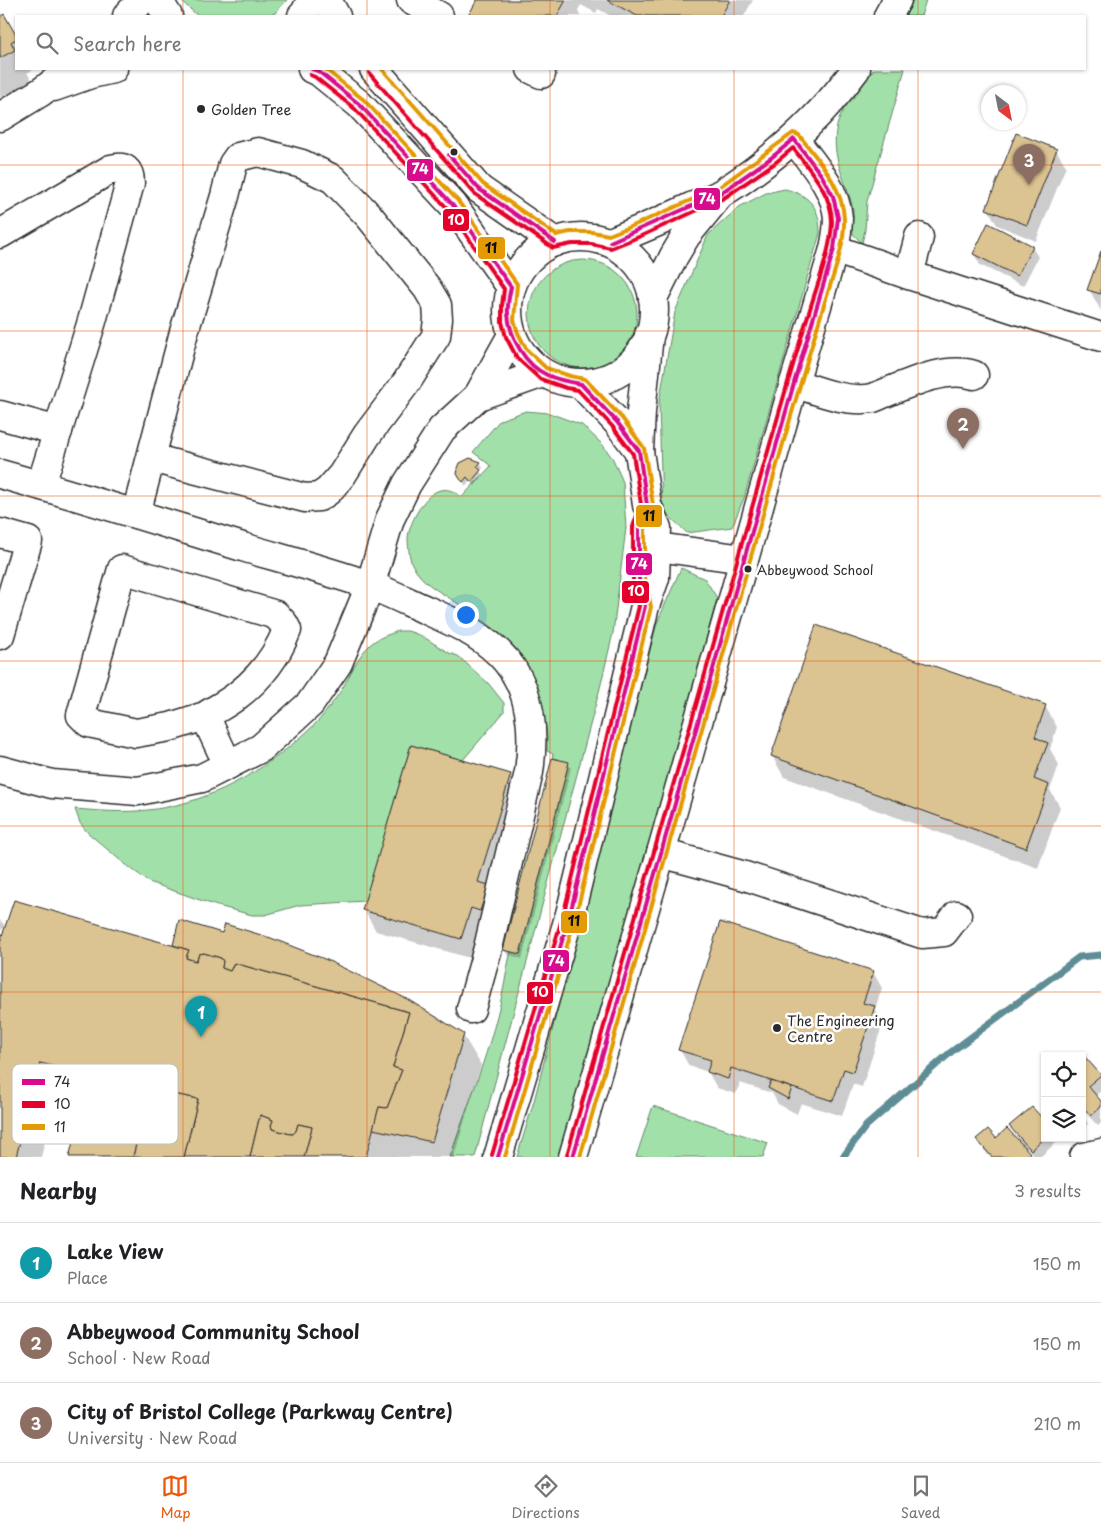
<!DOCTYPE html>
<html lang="en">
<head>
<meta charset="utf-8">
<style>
  body { margin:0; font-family:"Playpen Sans",sans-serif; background:#f2f2f2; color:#202124 }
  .controls { position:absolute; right:15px; bottom:15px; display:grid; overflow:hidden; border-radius:0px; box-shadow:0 1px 4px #0004 }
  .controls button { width:45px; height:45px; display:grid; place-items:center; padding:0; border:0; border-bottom:1px solid #e0e0e0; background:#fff; color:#202124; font:25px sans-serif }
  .compass { position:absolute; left:981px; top:85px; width:45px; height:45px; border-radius:50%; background:#fff; box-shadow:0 1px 4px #0004; rotate:148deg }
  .you { position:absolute; left:465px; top:614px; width:18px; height:18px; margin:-12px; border:4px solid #fff; border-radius:50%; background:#1a73e8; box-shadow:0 0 0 8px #1a73e833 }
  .badge { display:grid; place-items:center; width:32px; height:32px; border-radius:50%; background:#ea580c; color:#fff; font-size:16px; font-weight:700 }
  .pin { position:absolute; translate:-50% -41px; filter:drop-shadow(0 1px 2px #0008) }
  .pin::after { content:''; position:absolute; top:26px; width:18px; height:15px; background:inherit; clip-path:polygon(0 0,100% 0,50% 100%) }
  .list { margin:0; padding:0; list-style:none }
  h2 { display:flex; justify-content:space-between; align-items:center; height:65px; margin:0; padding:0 20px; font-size:21px }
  h2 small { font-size:16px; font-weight:400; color:#757577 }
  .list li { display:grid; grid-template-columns:32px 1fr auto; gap:15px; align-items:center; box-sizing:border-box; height:80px; padding:0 20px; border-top:1px solid #e0e0e0 }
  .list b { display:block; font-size:19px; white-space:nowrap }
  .list p { margin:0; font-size:16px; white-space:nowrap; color:#757577 }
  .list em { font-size:16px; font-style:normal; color:#757577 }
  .icon { flex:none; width:28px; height:28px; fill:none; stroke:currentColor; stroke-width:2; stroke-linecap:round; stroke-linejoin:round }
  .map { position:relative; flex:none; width:1101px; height:1157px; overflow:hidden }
  .search { position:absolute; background:#fff; box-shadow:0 1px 4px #0004; left:15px; right:15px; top:15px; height:55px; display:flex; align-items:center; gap:12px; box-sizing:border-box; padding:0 18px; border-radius:0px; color:#757577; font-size:19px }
  .sheet { height:305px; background:#fff }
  nav { display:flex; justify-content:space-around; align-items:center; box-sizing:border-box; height:70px; border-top:1px solid #e0e0e0; background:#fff; font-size:14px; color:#757577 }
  nav a { display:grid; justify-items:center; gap:2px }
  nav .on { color:#ea580c }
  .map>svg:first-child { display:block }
  .green { fill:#a2e0a9; stroke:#66866a }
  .shadow { fill:#0003 }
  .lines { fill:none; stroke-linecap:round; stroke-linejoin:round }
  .stream { stroke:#5e8d96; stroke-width:7 }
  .building { fill:#dbc392; stroke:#2b2b2b }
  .minor-casing { stroke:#2b2b2b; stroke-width:31 }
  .minor { stroke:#fff; stroke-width:28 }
  .bus-1-casing { stroke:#fff; stroke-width:8 }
  .bus-2-casing { stroke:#fff; stroke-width:8 }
  .bus-3-casing { stroke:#fff; stroke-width:8 }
  .bus-1 { stroke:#d70b8c; stroke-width:4 }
  .bus-2 { stroke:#e4002b; stroke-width:4 }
  .bus-3 { stroke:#e39a04; stroke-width:4 }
  .grid { fill:none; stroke:#e8590c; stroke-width:1; stroke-opacity:0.55 }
  .poi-dot { fill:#2b2b2b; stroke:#fff; stroke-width:2 }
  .labels { text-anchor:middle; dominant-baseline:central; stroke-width:5; stroke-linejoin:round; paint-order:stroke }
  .bus-label { font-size:13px; fill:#2b2b2b; stroke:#fff; text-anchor:start }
  .poi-label { font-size:14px; fill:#2b2b2b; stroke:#fff; text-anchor:start }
  .key { fill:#fff; stroke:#bfbfbf; stroke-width:1 }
  .key-label { font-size:14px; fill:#2b2b2b }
  .line-badge { stroke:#fff; stroke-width:2 }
  .badge-label { font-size:14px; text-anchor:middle; font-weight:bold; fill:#fff }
  .pale-badge-label { font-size:14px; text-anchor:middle; font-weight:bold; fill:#111 }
</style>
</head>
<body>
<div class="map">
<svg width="1101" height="1157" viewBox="0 0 1101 1157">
  <rect width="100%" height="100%" fill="#fff"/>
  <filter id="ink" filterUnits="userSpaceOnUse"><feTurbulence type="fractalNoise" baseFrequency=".02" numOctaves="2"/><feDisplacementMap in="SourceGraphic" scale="10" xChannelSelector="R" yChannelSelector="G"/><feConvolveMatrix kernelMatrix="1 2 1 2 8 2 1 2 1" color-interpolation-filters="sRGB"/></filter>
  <g filter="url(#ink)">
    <g class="green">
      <polygon points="180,0 287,0 275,13 269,16 198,16"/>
      <polygon points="913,0 926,0 921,16 905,16"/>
      <path d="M874,69h31l-38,132 -2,29 -3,13 -9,-9c-2,-8 1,-16 0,-24 -3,-16 -11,-32 -15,-48 -11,-44 12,-61 36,-93z"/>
      <path d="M785,189c25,6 35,19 35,44l-76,265 -12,29 -45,6 -25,-24 -3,-106 16,-91 33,-77 31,-28 27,-14z"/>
      <circle cx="583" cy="314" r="54"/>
      <path d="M526,411l23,2 33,12 20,19 11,15 10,23 3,46 -13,105 -13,55 -125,469h-25c21,-61 47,-124 57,-188l46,-215 -6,-3c2,-35 -12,-75 -34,-103 -13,-17 -34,-31 -53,-43 -17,-12 -39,-21 -48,-41 -3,-7 -4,-20 -4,-27 2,-15 17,-45 33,-47 9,-2 15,3 21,7l29,-31 -18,-14 27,-32z"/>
      <polygon points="681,568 705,579 717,598 621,967 557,1157 517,1157 534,1101 657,623"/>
      <path d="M398,631h10l14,5 27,17 9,3 30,27 16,20v9l-41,48 -52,-15 -46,156 -65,4 -35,10h-13l-38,-10 -65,-23 -28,-21 -34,-29 -7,-9 -5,-14c24,2 49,4 73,1 47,-5 90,-25 128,-53 14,-10 38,-30 48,-43 6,-8 13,-17 18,-25 9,-15 15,-33 29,-45 8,-7 17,-9 27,-13z"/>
      <polygon points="653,1106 768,1143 763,1157 636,1157"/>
    </g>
    <g class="shadow">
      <polygon points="478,0 753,0 744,16 611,16 598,9 596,13 581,5 578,10 580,16 470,16"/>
      <polygon points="4,16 16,38 16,69 34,69 27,73 32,80 0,98 0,18"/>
      <polygon points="1056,150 1066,166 1036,241 997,225 988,209"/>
      <polygon points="1032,247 1038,257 1023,286 980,265 974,254"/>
      <polygon points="1101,255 1101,311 1089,289"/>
      <polygon points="480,463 483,468 480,471 483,476 475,486 470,481 466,486 461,479"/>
      <polygon points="1045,706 1057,727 1050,749 1059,765 1050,790 1060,807 1038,868 784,777 772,756"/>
      <polygon points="568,763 571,768 522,959 507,954 504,950"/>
      <polygon points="510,775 523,796 473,959 376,931 364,910"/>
      <polygon points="0,920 5,926 0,931"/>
      <polygon points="180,922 463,1035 481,1065 454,1157 71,1157 83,1110 71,1107 64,1094 57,1092 41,1157 0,1157 0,946 174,947"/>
      <polygon points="873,972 882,988 875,1009 883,1023 862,1087 853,1084 842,1116 801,1103 797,1114 778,1104 772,1093 740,1083 736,1094 717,1088 708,1072 689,1066 680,1050"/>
      <polygon points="1085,1059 1101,1078 1101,1091 1095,1096 1101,1103 1101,1123 1098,1126 1082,1109 1082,1061"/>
      <polygon points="1045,1102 1045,1112 1041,1106"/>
      <polygon points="1082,1115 1088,1124 1082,1128"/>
      <polygon points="1045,1123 1045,1138 1056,1138 1058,1141 1040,1157 1035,1157 1027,1148 1026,1149 1030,1157 990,1157 984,1150 978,1140 1020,1142 1011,1127"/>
    </g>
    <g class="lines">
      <polyline class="stream" points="843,1157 866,1126 951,1052 1079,957 1101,955"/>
    </g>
    <g class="building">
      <polygon points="477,0 566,0 557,16 468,16"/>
      <polygon points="607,0 730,0 721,16 637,16"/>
      <polygon points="4,14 16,35 16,39 11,42 15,50 0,58 0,17"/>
      <polygon points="1016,133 1057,149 1027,225 986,209"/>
      <polygon points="988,223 1033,246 1017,276 973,254"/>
      <polygon points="1101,251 1101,294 1087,290"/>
      <polygon points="470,458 481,462 477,467 481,470 471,482 467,477 463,482 460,479 457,474 458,468 460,463"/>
      <polygon points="816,625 1046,705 1035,737 1048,743 1034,779 1049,785 1026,848 771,756"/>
      <polygon points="411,745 511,774 478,882 489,885 480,911 471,908 461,939 362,910"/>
      <polygon points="552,758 569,762 520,954 503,950"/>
      <polygon points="14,900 189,950 186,958 196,961 199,954 204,953 221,958 223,961 222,968 230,971 234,963 409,1012 393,1067 402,1070 387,1108 379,1107 366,1157 304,1157 312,1127 298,1124 296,1131 293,1134 290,1134 272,1129 271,1125 273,1120 260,1115 250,1157 184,1157 198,1099 149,1089 133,1157 69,1157 92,1073 77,1069 74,1078 70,1081 52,1076 50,1073 53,1066 40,1063 16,1157 0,1157 0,942"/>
      <polygon points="179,920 222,933 225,924 271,938 327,960 407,999 464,1034 432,1142 373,1129 379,1107 387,1108 402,1070 393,1067 409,1012 234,963 230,971 222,968 223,961 221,958 204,953 199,954 196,961 186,958 189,950 173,945"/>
      <polygon points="720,922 874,971 863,1003 875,1006 853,1072 844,1069 833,1101 731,1068 728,1079 707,1072 711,1060 678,1050"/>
      <polygon points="1085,1057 1101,1075 1088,1086 1101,1101 1101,1107 1091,1116 1082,1106 1082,1059"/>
      <polygon points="771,1081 792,1088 788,1099 768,1088"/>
      <polygon points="149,1089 198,1099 184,1157 133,1157"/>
      <polygon points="1032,1107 1045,1121 1045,1137 1031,1150 1009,1126"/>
      <polygon points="260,1115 273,1120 271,1125 272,1129 290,1134 293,1134 296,1131 298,1124 312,1127 304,1157 250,1157"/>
      <polygon points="1007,1128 1030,1153 1025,1157 992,1157 976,1139 988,1129 996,1138"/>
    </g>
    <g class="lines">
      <g class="minor-casing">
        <g id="minor">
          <polyline points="158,0 168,16"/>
          <polyline points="327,0 336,16"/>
          <polyline points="411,0 439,16"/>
          <polyline points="127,16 142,0"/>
          <polyline points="302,16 305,13 311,0"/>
          <polyline points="888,16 897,0"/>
          <polyline points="312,69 318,71 359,104 453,205 511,287"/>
          <polyline points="374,69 479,189 555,242"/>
          <polyline points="531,69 541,74"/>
          <polyline points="54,87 91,74 113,69"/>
          <polyline points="0,117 41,92 71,69"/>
          <path d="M0,234l111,-65c14,-4 19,1 19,14l-38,138 -51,164"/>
          <circle cx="581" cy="310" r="73"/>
          <path d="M610,242c27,-11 54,-22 81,-35 10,-4 21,-8 31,-14 52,-33 98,-75 134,-124"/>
          <polyline points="834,249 909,275 1101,337"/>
          <polyline points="909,275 919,237"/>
          <polyline points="653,298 674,256 686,236 717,198"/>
          <path d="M794,383c24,8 53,20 79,15 28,-11 71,-33 101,-23"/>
          <polyline points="581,384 617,422 639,451"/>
          <polyline points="478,396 543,373"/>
          <polyline points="0,415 58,431"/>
          <path d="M0,474c82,23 164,49 246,74 41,12 82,23 123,37 19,7 37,16 55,24 27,12 53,23 75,44 32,31 36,77 30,119l-41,176 -17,61"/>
          <polyline points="136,514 184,332 225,196 233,164 238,157 258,152 302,164 333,179 369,216 427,288 437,305 438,319 436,336 406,383 367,435 342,475 328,491 319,497 305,498 151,458"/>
          <polyline points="0,533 28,541 0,635"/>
          <polyline points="657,547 744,559"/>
          <path d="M205,716l-35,11 -34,6 -47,-10 -8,-8 41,-146 154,46 8,9 3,6c-10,26 -27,48 -49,65 -10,8 -22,14 -33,21l23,49"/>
          <polyline points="0,770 52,784 138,791 202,778 261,748 310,704 338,663 370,586 390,519 407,484 442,429 478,396 512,335"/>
          <polyline points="661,853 745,876 922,934 944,932 957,915"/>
          <polyline points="498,1157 570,914 645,606 655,578 657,528 647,505 639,451 641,412 649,335"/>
          <path d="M573,1157l88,-304 133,-470 40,-134c2,-10 4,-21 4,-31 -2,-30 -27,-56 -44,-79"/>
          <polyline points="1084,1157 1101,1153"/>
        </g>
      </g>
      <use href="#minor" class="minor"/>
      <g class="bus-1-casing">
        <g id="bus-1">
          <polyline points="312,69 318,71 359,104 453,205 511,287"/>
          <polyline points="449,155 479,189 555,242"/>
          <polyline points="610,242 721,193 771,158 794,139"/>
          <path d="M511,287c-2,9 -4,18 -3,27 2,24 17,51 39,61 10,5 22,7 34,9"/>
          <polyline points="498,1157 570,914 645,606 639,579 639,527 647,505 639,451 617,422 581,384"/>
          <polyline points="573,1157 661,853 794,383 834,249 838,218 833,196 822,176 794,139"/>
        </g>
      </g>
      <g class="bus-2-casing">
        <g id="bus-2">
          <path d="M369,73l106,121 78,54 19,-4h19l20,4 30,-12 83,-38 51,-35 18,-15c16,21 39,45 39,74 -1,28 -14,60 -22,87 -17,54 -32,108 -48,163 -64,228 -129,456 -195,683"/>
          <polyline points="310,75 315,77 355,109 448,209 504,289 502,306 502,322 506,337 517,358 540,379 566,388 578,390 612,426 633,454 641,504 633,527 633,580 639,606 564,912 492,1155"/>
        </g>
      </g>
      <g class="bus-3-casing">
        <g id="bus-3">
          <polyline points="325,69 364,100 458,201 517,284 514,320 518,333 527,350 546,368 570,376 585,379 622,418 644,448 653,505 645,528 645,578 651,607 576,915 505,1157"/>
          <path d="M382,69l101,115 73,51 14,-3h22l17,3 28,-11 81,-36 75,-55 6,2c19,25 44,51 45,84 1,30 -13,61 -21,89 -15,50 -30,100 -44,150 -66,233 -132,466 -199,699"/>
        </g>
      </g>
      <use href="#bus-1" class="bus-1"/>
      <use href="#bus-2" class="bus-2"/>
      <use href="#bus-3" class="bus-3"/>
    </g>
  </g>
  <path class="grid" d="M183,0v16M367,0v16M550,0v16M734,0v16M918,0v16M183,69v1088M367,69v1088M550,69v1088M734,69v1088M918,69v1088M0,165h1101M0,331h1101M0,496h1101M0,661h1101M0,826h1101M0,992h1101"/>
  <g class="poi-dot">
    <circle cx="201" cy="109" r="5"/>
    <circle cx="454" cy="152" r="4.5"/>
    <circle cx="748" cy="569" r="4.5"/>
    <circle cx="777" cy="1028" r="5"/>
  </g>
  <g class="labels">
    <g class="bus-label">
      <text x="757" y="569">Abbeywood School</text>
    </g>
    <g class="poi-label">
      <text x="211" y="109">Golden Tree</text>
      <text x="787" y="1020">The Engineering<tspan x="787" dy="16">Centre</tspan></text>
    </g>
  </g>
  <rect x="12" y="1064" width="166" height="80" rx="8" class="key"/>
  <rect x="22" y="1079" width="23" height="6" fill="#d70b8c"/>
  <rect x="22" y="1101" width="23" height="7" fill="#e4002b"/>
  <rect x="22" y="1124" width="23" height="6" fill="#e39a04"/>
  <g class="key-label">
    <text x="54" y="1087">74</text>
    <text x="54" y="1109">10</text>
    <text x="54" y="1132">11</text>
  </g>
  <g class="line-badge">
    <rect x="406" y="158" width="28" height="24" rx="5" fill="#d70b8c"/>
    <rect x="693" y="187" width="28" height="24" rx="5" fill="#d70b8c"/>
    <rect x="442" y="208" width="28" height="24" rx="5" fill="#e4002b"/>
    <rect x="477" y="236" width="29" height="24" rx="5" fill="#e39a04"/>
    <rect x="635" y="504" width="28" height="24" rx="5" fill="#e39a04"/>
    <rect x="625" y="552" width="28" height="24" rx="5" fill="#d70b8c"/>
    <rect x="621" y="580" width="29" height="24" rx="5" fill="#e4002b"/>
    <rect x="560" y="910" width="28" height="24" rx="5" fill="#e39a04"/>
    <rect x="542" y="949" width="28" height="24" rx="5" fill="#d70b8c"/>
    <rect x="526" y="981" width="28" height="24" rx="5" fill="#e4002b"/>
  </g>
  <g class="badge-label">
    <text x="420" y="174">74</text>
    <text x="707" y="204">74</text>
    <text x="456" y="225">10</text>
    <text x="639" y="569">74</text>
    <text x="636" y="596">10</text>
    <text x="556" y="966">74</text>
    <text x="540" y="997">10</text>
  </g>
  <g class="pale-badge-label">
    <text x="491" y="253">11</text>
    <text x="649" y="521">11</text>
    <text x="574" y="926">11</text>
  </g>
</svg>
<div class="controls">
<button><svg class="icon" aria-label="locate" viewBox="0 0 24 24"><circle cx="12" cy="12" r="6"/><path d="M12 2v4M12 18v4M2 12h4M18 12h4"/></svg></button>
<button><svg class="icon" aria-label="layers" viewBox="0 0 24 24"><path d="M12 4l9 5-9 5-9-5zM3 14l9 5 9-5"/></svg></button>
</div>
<svg class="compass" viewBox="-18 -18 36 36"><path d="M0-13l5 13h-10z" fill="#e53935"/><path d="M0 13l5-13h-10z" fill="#757577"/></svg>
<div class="you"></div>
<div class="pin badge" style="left:201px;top:1037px;background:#0f9aa8">1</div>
<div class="pin badge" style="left:963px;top:449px;background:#8d6e63">2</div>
<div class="pin badge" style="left:1029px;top:185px;background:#8d6e63">3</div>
<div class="search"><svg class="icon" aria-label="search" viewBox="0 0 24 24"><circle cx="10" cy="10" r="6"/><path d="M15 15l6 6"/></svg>Search here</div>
</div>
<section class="sheet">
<h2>Nearby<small>3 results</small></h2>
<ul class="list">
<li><span class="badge" style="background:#0f9aa8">1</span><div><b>Lake View</b><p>Place</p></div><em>150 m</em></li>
<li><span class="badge" style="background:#8d6e63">2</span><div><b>Abbeywood Community School</b><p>School · New Road</p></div><em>150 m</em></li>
<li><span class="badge" style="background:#8d6e63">3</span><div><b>City of Bristol College (Parkway Centre)</b><p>University · New Road</p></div><em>210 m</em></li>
</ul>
</section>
<nav>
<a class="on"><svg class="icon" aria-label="map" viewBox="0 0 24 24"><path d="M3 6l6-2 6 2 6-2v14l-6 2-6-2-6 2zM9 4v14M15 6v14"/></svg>Map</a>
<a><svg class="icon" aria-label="directions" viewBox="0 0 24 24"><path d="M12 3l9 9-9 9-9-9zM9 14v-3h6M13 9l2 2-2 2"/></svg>Directions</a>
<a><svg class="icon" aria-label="saved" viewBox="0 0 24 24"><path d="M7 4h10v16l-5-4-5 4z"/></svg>Saved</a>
</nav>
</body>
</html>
